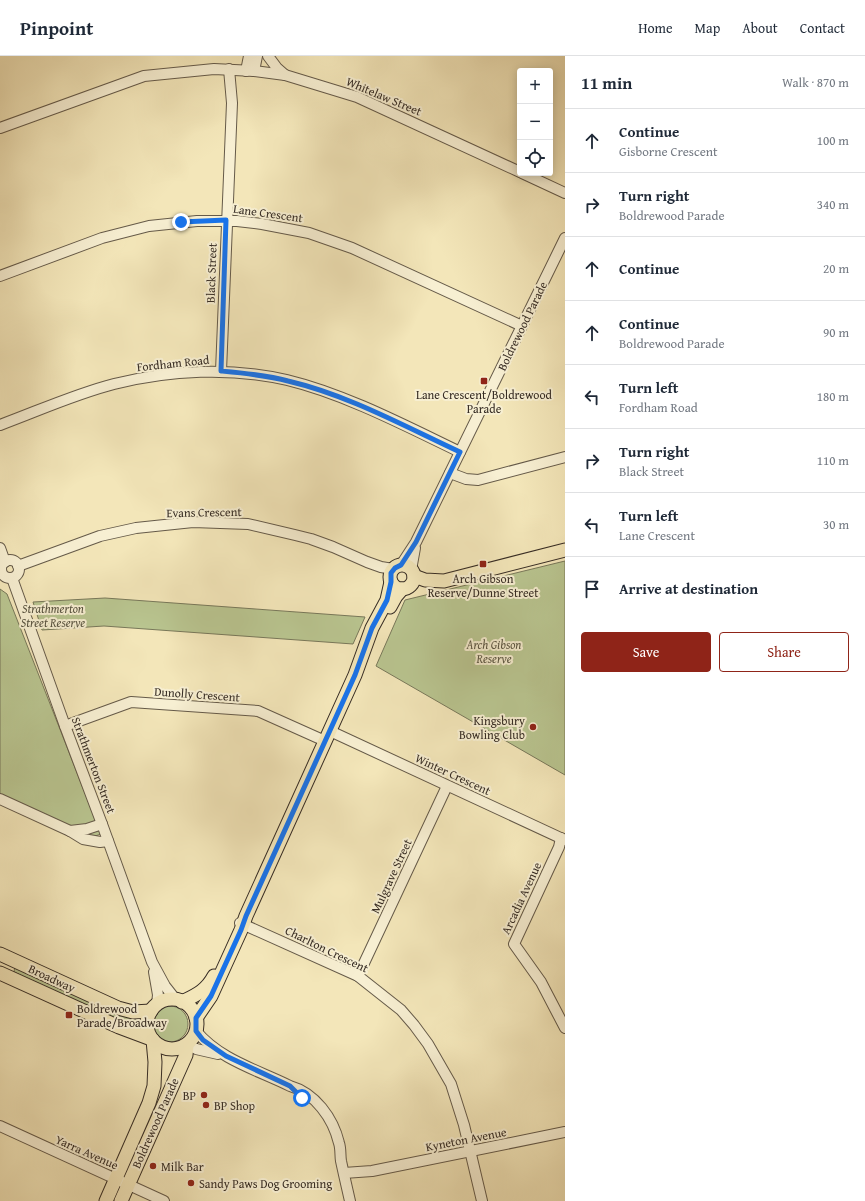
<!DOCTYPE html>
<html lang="en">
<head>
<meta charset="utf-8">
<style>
  body { margin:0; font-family:"Gentium Book Plus",serif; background:#f2f2f3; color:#1f2937 }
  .controls { position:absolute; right:12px; top:12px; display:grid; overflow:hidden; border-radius:4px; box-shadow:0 2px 10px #0003 }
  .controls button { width:36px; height:36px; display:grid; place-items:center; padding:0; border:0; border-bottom:1px solid #e0e1e3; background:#fff; color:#1f2937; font:20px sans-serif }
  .stop { position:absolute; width:12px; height:12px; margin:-9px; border:3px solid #1a73e8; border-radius:50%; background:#fff }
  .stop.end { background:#1a73e8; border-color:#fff; box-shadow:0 1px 4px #0008 }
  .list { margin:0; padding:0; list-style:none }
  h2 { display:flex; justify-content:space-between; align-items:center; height:52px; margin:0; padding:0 16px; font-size:17px }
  h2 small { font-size:13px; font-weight:400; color:#747a83 }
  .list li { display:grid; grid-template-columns:26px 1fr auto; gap:12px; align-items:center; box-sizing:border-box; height:64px; padding:0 16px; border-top:1px solid #e0e1e3 }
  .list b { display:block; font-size:15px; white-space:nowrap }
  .list p { margin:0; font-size:13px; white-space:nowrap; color:#747a83 }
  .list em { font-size:13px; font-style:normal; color:#747a83 }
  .actions { display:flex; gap:8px; padding:12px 16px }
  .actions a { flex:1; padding:9px 0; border:1px solid #8f2418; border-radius:4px; text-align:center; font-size:14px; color:#8f2418 }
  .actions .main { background:#8f2418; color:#fff }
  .icon { flex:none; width:22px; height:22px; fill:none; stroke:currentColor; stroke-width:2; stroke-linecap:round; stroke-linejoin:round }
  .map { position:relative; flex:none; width:565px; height:1145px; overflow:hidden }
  header { display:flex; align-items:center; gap:24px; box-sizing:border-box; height:56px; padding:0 20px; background:#fff; border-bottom:1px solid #e0e1e3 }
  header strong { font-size:19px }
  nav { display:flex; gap:22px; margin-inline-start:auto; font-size:14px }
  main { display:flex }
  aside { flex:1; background:#fff }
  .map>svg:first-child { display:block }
  .green { fill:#b9c590; stroke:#78785a }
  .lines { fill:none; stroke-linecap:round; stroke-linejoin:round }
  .minor-casing { stroke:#655a49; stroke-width:12 }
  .major-casing { stroke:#362c24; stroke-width:15 }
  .minor { stroke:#f7efd2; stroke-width:10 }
  .major { stroke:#f3e6b9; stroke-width:13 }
  .route { stroke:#1a73e8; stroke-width:5 }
  .poi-dot { fill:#8f2418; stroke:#f7efd2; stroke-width:1.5 }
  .labels { text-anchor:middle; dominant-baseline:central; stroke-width:4; stroke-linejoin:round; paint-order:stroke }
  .street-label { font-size:12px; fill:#362c24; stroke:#f7efd2 }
  .poi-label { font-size:12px; fill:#362c24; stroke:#f7efd2; text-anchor:start }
  .park-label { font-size:12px; font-style:italic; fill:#57523f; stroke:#f7efd2 }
</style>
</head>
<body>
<header>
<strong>Pinpoint</strong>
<nav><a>Home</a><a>Map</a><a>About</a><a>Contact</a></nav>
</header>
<main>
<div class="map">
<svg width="565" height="1145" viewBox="0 0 565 1145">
  <rect width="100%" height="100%" fill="#f3e6b9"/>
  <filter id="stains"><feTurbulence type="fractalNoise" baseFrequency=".005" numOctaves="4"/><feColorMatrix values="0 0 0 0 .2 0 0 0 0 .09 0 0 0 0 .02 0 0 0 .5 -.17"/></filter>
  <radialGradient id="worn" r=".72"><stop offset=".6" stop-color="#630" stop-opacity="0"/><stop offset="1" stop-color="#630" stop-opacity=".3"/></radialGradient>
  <g class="green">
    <polygon points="565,505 565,719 376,610 405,544"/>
    <polygon points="0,533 7,538 101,778 95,780 87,779 0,739"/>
    <polygon points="105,542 365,561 353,588 104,570 42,574 33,546"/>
    <polygon points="15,909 114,956 138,964 138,973 14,916"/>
    <circle cx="170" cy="968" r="18"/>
  </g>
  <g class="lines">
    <g class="minor-casing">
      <g id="minor">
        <polyline points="268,0 277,12 285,19"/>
        <polyline points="246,15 249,0"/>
        <polyline points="254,15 257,0"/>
        <polyline points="0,72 144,20 214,13 254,15 285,19 357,41 520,116"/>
        <polyline points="522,117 565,137"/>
        <polyline points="0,220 102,182 149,170 197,165 237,165 262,168 309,177 352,192 522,270"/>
        <polyline points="221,315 232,47 229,13"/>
        <path d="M0,369c38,-14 75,-31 114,-41 56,-14 117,-17 173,-4 58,14 119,46 173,72"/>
        <polyline points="450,417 466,423 478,424 565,401"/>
        <polyline points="0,492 5,506"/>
        <circle cx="10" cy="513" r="9"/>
        <polyline points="401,509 416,486 565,182"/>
        <polyline points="18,510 100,480 136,472 193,466 248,468 295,479 311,483 333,491 367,506 381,511 393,513"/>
        <polyline points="411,514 415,492"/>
        <polyline points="12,522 65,670 102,768 152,906 165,930 176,944"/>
        <polyline points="65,670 131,646 258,655 325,685"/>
        <polyline points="330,675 565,784"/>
        <polyline points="0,743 70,775 83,783 100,786 108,785"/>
        <polyline points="70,775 87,773 102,768"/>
        <polyline points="561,782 559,791 514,888 541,926 565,972"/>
        <polyline points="240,867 358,920 401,954 414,969 428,988 451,1028 464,1069 482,1145"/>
        <polyline points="154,916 158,939 157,948"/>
        <polyline points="358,920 447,730"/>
        <path d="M196,975c24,29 62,39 94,55 25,7 43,32 49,57 2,6 1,12 2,18 3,14 6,27 9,40"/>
        <polyline points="187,988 196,993 218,998"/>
        <polyline points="0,1070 164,1145"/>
        <polyline points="344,1117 372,1115 565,1076"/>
      </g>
    </g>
    <g class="major-casing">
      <g id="major">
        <circle cx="402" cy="521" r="12"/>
        <polyline points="414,520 425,524 444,525 565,494"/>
        <polyline points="390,551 396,540 402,533"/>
        <polyline points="0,898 118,952 133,956 151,955"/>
        <polyline points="0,917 119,971 151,983"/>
        <circle cx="172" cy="968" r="25"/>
        <path d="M182,946c14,-7 24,-11 32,-26"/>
        <polyline points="196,962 211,940 241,874 246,860 355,619 372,572 387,544 391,526"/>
        <polyline points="106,1145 149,1047 154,1030 155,1006 153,984"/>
        <polyline points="121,1145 186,999 187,989"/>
      </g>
    </g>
    <use href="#minor" class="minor"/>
    <use href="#major" class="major"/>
  </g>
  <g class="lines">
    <path class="route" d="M181,166l45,-2 -5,151c22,2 45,4 67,10 60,14 116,45 172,71l-44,90 -15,23 -6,3 -4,5v9l-4,18 -15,28 -17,47 -109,241 -5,14 -30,66 -15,22v13l7,9 23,16 64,30 12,12"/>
  </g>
  <g class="poi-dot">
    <rect x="480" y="321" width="8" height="8" rx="2"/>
    <rect x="479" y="504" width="8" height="8" rx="2"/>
    <circle cx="533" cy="671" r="4"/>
    <rect x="65" y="955" width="8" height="8" rx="2"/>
    <circle cx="204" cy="1039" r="4"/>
    <circle cx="206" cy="1049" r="4"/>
    <circle cx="153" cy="1110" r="4"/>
    <circle cx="191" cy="1127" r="4"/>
  </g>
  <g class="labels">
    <g class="street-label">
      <text transform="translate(384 40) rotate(23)">Whitelaw Street</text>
      <text transform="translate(268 157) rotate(8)">Lane Crescent</text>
      <text transform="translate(211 217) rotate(-88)">Black Street</text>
      <text transform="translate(522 270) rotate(-64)">Boldrewood Parade</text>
      <text transform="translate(173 307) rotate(-6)">Fordham Road</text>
      <text transform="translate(204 456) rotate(-1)">Evans Crescent</text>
      <text transform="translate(197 638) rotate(4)">Dunolly Crescent</text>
      <text transform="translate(94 709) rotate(69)">Strathmerton Street</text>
      <text transform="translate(453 718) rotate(25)">Winter Crescent</text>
      <text transform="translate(391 820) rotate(-65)">Mulgrave Street</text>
      <text transform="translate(521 842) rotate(-65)">Arcadia Avenue</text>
      <text transform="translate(327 893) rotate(26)">Charlton Crescent</text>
      <text transform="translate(52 922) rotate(25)">Broadway</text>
      <text transform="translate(155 1067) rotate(-66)">Boldrewood Parade</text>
      <text transform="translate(466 1083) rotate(-11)">Kyneton Avenue</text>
      <text transform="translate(87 1096) rotate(24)">Yarra Avenue</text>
    </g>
    <g class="poi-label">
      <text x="484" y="338" text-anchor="middle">Lane Crescent/Boldrewood<tspan x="484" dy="14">Parade</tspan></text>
      <text x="483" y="522" text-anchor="middle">Arch Gibson<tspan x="483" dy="14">Reserve/Dunne Street</tspan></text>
      <text x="525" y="664" text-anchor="end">Kingsbury<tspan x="525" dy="14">Bowling Club</tspan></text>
      <text x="77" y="952">Boldrewood<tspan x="77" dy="14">Parade/Broadway</tspan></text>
      <text x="196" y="1039" text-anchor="end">BP</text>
      <text x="214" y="1049">BP Shop</text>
      <text x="161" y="1110">Milk Bar</text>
      <text x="199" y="1127">Sandy Paws Dog Grooming</text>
    </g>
    <g class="park-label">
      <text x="53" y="552">Strathmerton<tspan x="53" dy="14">Street Reserve</tspan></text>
      <text x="494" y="588">Arch Gibson<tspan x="494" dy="14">Reserve</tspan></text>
    </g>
  </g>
  <rect width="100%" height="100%" filter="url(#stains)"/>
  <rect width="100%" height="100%" fill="url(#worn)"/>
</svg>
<div class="controls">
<button>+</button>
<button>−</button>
<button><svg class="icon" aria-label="locate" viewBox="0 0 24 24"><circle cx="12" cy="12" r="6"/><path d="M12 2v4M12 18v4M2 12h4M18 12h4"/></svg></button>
</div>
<div class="stop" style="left:302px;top:1042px"></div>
<div class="stop end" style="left:181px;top:166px"></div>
</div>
<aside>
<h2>11 min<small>Walk · 870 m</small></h2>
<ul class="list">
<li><svg class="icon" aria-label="ahead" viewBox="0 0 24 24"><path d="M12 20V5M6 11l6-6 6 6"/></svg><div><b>Continue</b><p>Gisborne Crescent</p></div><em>100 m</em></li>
<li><svg class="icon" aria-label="right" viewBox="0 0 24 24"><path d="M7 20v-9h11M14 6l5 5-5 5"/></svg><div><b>Turn right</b><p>Boldrewood Parade</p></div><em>340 m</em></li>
<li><svg class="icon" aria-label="ahead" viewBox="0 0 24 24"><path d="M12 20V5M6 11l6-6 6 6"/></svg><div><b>Continue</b></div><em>20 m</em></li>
<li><svg class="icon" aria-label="ahead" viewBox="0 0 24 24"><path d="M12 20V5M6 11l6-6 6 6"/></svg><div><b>Continue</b><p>Boldrewood Parade</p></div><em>90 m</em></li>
<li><svg class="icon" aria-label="left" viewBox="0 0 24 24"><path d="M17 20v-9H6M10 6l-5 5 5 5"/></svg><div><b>Turn left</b><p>Fordham Road</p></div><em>180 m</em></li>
<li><svg class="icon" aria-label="right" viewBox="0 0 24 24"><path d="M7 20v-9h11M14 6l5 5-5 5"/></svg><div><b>Turn right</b><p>Black Street</p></div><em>110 m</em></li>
<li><svg class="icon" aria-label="left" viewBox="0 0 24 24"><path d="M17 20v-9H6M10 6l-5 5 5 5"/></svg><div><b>Turn left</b><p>Lane Crescent</p></div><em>30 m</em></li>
<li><svg class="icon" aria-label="arrive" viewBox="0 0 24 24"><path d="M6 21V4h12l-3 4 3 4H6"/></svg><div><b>Arrive at destination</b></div></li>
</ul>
<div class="actions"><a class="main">Save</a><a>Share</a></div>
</aside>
</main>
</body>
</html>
